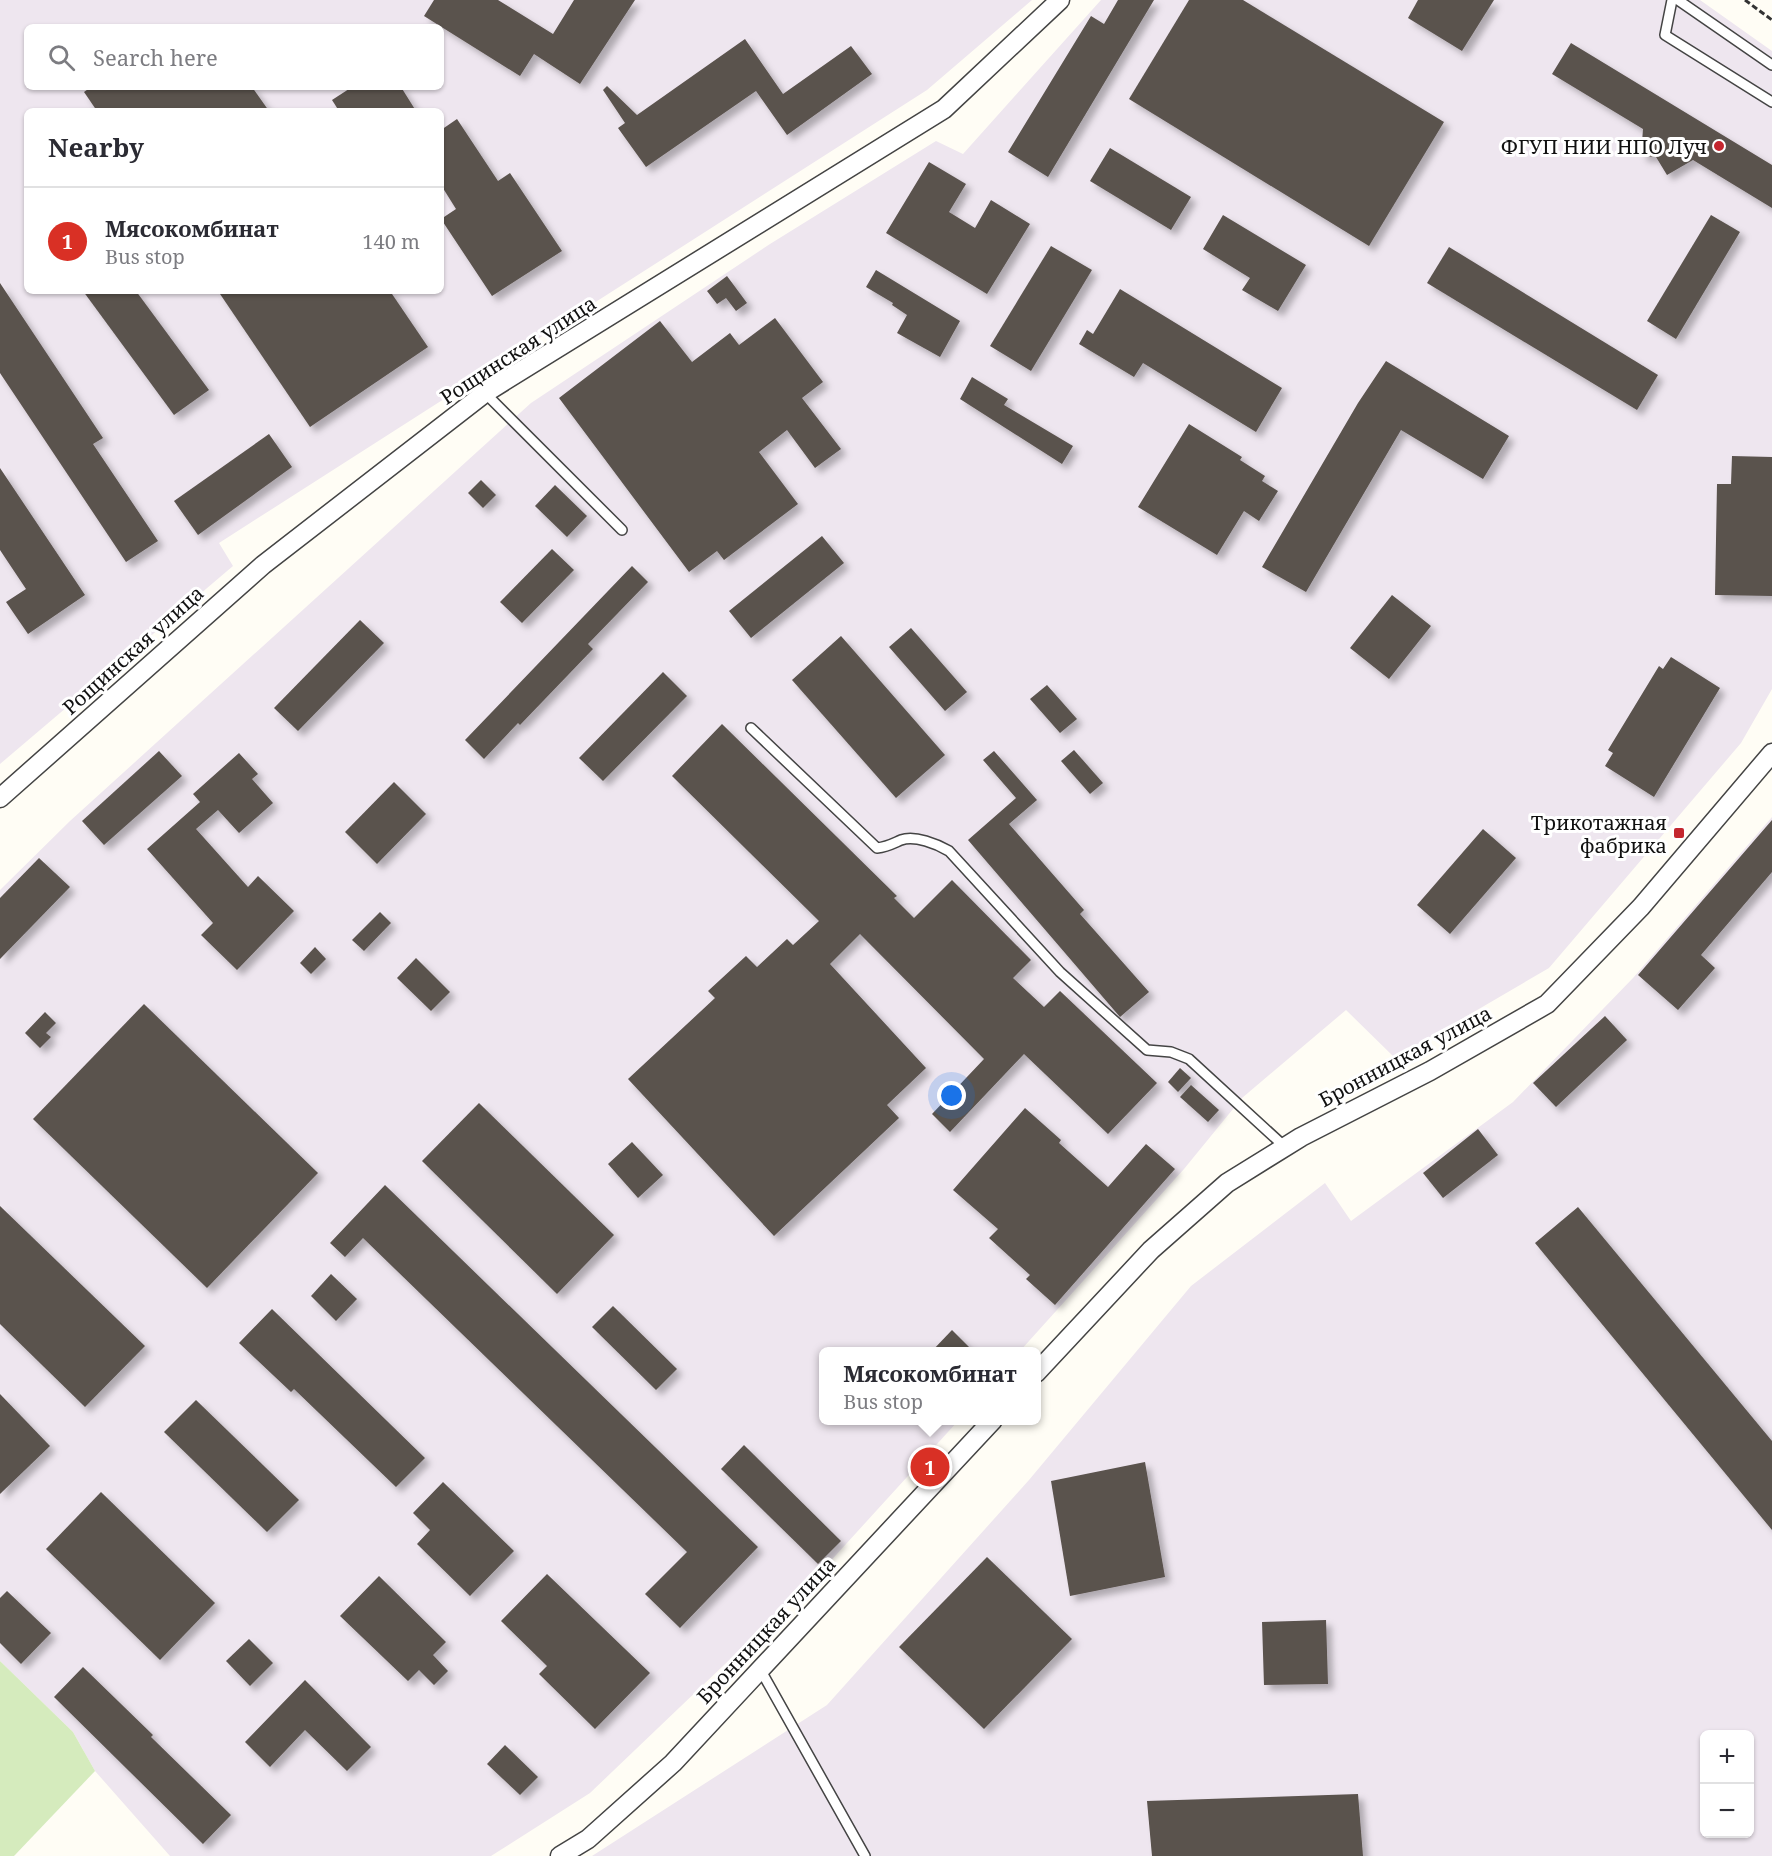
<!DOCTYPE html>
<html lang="en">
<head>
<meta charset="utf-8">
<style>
  body { margin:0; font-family:"Noto Serif",serif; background:#f2f2f3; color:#2b2b33 }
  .controls { position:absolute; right:18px; bottom:18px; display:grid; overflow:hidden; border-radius:9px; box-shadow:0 2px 4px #0004 }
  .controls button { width:54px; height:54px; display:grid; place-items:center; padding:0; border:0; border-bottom:2px solid #e1e1e2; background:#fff; color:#2b2b33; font:30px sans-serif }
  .you { position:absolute; left:952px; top:1096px; width:21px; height:21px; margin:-15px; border:4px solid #fff; border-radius:50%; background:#1a73e8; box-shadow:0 0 0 9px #1a73e833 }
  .badge { display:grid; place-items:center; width:39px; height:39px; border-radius:50%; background:#d93025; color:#fff; font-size:20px; font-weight:700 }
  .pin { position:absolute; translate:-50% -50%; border:3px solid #fff; box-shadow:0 2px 6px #0006 }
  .popup { position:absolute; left:819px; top:1347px; width:222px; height:78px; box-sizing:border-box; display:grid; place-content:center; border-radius:9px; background:#fff; filter:drop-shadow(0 2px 4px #0005); font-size:20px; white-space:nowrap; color:#7c7c81 }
  .popup b { font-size:22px; color:#2b2b33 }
  .popup::after { content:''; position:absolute; left:50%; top:100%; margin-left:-12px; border:12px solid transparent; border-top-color:#fff }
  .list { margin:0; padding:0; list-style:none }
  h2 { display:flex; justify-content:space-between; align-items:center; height:78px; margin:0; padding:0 24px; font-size:26px }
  h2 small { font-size:20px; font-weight:400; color:#7c7c81 }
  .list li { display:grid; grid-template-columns:39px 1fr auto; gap:18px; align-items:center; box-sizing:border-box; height:108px; padding:0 24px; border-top:2px solid #e1e1e2 }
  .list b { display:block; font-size:22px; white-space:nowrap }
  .list p { margin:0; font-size:20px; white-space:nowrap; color:#7c7c81 }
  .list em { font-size:20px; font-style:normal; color:#7c7c81 }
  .icon { flex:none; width:33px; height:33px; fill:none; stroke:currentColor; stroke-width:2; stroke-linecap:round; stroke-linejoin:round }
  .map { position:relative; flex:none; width:1772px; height:1856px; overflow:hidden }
  .search { position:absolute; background:#fff; box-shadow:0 2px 4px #0004; left:24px; top:24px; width:420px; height:66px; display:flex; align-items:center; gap:15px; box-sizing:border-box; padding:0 21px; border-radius:9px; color:#7c7c81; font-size:22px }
  .panel { position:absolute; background:#fff; box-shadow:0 2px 4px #0004; left:24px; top:108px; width:420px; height:186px; border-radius:9px }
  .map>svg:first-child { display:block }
  .industrial { fill:#eee6ef; fill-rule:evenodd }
  .green { fill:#d5ebbd }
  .building { fill:#5a524d; filter:url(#shadow) }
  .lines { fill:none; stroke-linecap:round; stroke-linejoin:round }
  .lane-casing { stroke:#444; stroke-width:12 }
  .street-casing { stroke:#444; stroke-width:21 }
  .path { stroke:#333; stroke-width:3; stroke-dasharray:6 3; stroke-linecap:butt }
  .lane { stroke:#fff; stroke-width:9 }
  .street { stroke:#fff; stroke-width:18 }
  .poi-dot { fill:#c4262e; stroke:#fff; stroke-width:2 }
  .labels { text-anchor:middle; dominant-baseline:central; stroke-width:6; stroke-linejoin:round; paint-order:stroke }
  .poi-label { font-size:20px; fill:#111; stroke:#fff; text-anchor:end }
  .street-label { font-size:20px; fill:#111; stroke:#fff }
</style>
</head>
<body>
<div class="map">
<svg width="1772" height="1856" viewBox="0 0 1772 1856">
  <defs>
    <filter id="shadow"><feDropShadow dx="5.5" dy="5.5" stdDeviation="3" flood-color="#0004"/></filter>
  </defs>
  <rect width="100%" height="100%" fill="#fffdf5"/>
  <g class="industrial">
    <path d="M0,0h1032l-105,90 -708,453 14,23 -233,198zM27,27h414v60h-414zM27,111h414v180h-414z"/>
    <polygon points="1101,0 1700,0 1772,51 1772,689 1741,743 1549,968 1395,1058 1346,1010 1242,1098 1184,1169 1020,1351 824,1352 824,1420 958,1421 816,1577 590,1793 491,1856 170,1856 95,1771 73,1732 0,1661 0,890 70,821 531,403 770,244 936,141 963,154"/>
    <path d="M1772,817v1039h-1180l235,-151 202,-225 162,-194 134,-103 26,38 162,-119 120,-124zM1704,1734h46v100h-46z"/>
  </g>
  <polygon class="green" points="0,1661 73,1732 95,1771 14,1856 0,1856"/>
  <g class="building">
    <polygon points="434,0 498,0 553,34 574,0 635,0 580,84 534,54 520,76 424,16"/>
    <polygon points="1118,0 1154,0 1048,177 1008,152 1091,16 1104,24"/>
    <polygon points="1189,0 1243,0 1444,122 1369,246 1129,99"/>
    <polygon points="1418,0 1494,0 1462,51 1408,18"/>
    <polygon points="745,39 783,94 851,46 872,74 787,135 756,91 646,167 618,128 625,123 603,90 607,86 637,115"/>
    <polygon points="1571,43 1772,165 1772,208 1693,160 1667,175 1656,157 1641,156 1643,129 1552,74"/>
    <polygon points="91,87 252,87 269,111 97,111 84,92"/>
    <polygon points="352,87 401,87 416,111 339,111 332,100"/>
    <polygon points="457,119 498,181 510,173 562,251 492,296 441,219 456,209 441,185 441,130"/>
    <polygon points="1110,148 1191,197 1171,230 1090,181"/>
    <polygon points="929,162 966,184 949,212 975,228 991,200 1030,224 987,294 886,233"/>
    <polygon points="1223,215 1306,265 1278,311 1242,290 1250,278 1203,249"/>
    <polygon points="1711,215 1740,232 1676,339 1647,321"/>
    <polygon points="1051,246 1092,270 1031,371 990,346"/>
    <polygon points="1449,247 1658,375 1637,410 1427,283"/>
    <polygon points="876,270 960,321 940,357 897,333 907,315 892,305 893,303 866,287"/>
    <polygon points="727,276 747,303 736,311 726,298 717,304 707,291"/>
    <polygon points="0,283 103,438 93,444 158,541 126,562 0,373"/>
    <polygon points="1120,289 1282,388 1256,432 1143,363 1134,377 1079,344 1087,330 1093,334"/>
    <polygon points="83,291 136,291 209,390 174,415"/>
    <polygon points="218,291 390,291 428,347 310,427"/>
    <polygon points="775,318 823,382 802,398 841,449 815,468 787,430 759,452 798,504 724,560 717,551 689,572 559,398 660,321 692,362 730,333 739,345"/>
    <polygon points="1386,361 1509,436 1483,479 1401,430 1306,592 1262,567 1358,403"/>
    <polygon points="972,377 1008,399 1004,405 1073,446 1062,464 960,399"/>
    <polygon points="1189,424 1242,457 1240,460 1265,476 1262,481 1278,491 1259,521 1244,511 1217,555 1138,507"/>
    <polygon points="269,434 292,467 198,535 174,501"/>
    <polygon points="1732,456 1772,457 1772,596 1715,595 1717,484 1731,484"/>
    <polygon points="0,468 85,595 28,634 6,602 26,589 0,550"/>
    <polygon points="481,480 496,495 483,508 468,493"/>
    <polygon points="555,485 587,516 567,537 535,506"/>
    <polygon points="822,536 844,563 751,638 729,611"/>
    <polygon points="552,549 574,570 522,623 500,602"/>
    <polygon points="632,566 648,582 588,644 593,649 520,725 518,723 484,759 465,740"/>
    <polygon points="1392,595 1431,626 1389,679 1350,648"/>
    <polygon points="360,620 384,643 298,731 274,708"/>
    <polygon points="911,628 967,692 945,711 889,647"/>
    <polygon points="841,636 945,755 896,798 792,680"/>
    <polygon points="1671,657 1720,688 1654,797 1605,766 1613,753 1608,750 1659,666 1663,669"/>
    <polygon points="663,672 687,696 603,781 579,758"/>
    <polygon points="1047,685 1077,719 1060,733 1030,699"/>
    <polygon points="722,724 897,896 894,898 914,918 952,880 1031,960 1013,978 1044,1007 1060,991 1157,1083 1108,1134 1024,1054 950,1132 932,1114 984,1059 860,934 830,964 926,1068 887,1105 899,1118 774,1236 628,1079 715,998 708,991 746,956 757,967 787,939 793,945 819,921 672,776"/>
    <polygon points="1074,750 1103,783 1090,794 1061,761"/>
    <polygon points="159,751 182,776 104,845 82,821"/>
    <polygon points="994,751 1037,800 1009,824 1084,910 1080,914 1149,992 1120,1017 968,840 1016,798 983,760"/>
    <polygon points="239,753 258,774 252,779 273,803 239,833 218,810 196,829 248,887 258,876 294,911 237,970 201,935 213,923 147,849 200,802 193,794"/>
    <polygon points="394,782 426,814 377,864 345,832"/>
    <polygon points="1772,820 1772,872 1701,955 1715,968 1678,1010 1638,975"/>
    <polygon points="1483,829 1516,858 1450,934 1417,905"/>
    <polygon points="39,858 70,887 0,959 0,898"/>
    <polygon points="380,912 391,923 364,951 352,940"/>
    <polygon points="315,947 326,959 311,974 300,963"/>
    <polygon points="416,958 450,992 431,1011 397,978"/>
    <polygon points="144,1004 318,1173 207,1288 33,1119"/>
    <polygon points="45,1012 56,1023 46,1033 51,1037 40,1048 25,1033"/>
    <polygon points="1605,1016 1627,1040 1556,1107 1533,1083"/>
    <polygon points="1180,1068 1191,1078 1178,1092 1168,1082"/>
    <polygon points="1191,1085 1219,1110 1208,1122 1180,1097"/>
    <polygon points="479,1103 614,1235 557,1294 422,1161"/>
    <polygon points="1025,1108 1061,1140 1059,1143 1108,1187 1146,1144 1175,1169 1055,1305 1026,1279 1030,1275 989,1238 998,1229 953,1190"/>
    <polygon points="1478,1129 1498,1155 1443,1198 1423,1173"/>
    <polygon points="632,1142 663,1175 638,1198 608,1164"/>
    <polygon points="385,1185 758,1547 680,1628 645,1594 687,1552 363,1238 345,1257 330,1243"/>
    <polygon points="0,1206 145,1346 85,1407 0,1324"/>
    <polygon points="1578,1207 1772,1441 1772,1530 1535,1243"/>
    <polygon points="331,1274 357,1299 336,1321 311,1296"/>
    <polygon points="613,1306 677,1369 656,1390 592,1327"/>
    <polygon points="272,1309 425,1458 396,1487 294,1389 291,1392 239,1343"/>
    <polygon points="952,1330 974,1352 931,1352"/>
    <polygon points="0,1394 50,1446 0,1494"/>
    <polygon points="196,1400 299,1500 267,1532 164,1432"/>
    <polygon points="744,1445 841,1541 818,1564 721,1469"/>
    <polygon points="1145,1462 1165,1577 1070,1596 1051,1481"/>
    <polygon points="443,1482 514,1551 470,1596 417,1544 430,1530 413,1513"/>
    <polygon points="101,1492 215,1603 160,1660 46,1549"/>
    <polygon points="987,1557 1072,1639 984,1729 899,1647"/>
    <polygon points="547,1574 650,1673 595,1729 539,1674 547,1666 501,1621"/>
    <polygon points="379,1576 446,1642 433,1655 448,1671 434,1685 419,1670 408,1681 340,1616"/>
    <polygon points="7,1591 51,1633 21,1664 0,1643 0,1598"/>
    <polygon points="1326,1620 1328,1684 1264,1685 1262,1622"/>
    <polygon points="249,1639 273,1663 250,1686 226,1661"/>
    <polygon points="83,1667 153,1735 151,1737 231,1815 203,1844 54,1697"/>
    <polygon points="305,1680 371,1747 347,1771 305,1730 270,1767 245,1742"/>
    <polygon points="505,1745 538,1777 520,1795 487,1764"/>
    <polygon points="1358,1794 1363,1856 1152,1856 1147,1801"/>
  </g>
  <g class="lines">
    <g class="lane-casing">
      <g id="lane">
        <polyline points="1672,0 1665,35 1772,102"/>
        <polyline points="1678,0 1772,65"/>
        <polyline points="485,393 622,530"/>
        <path d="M751,728l126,120c10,-1 15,-4 24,-8 14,-5 36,4 48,11l111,121 87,78 24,2 18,7 96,88"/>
        <polyline points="760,1669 865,1856"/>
      </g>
    </g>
    <g class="street-casing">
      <g id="street">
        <polyline points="0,798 263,565 485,393 944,109 1060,0"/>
        <polyline points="1036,1373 1151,1250 1227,1183 1301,1137 1430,1071 1547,1004 1641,907 1772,753"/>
        <polyline points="560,1856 588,1839 673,1763 993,1420"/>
      </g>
    </g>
    <polyline class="path" points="1745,0 1772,20"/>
    <use href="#lane" class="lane"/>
    <use href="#street" class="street"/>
  </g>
  <g class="poi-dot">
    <circle cx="1719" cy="146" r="6"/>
    <rect x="1673" y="827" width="12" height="12" rx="3"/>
  </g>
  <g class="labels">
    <g class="poi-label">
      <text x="1707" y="146">ФГУП НИИ НПО Луч</text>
      <text x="1667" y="822">Трикотажная<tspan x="1667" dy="23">фабрика</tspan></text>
    </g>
    <g class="street-label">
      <text transform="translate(518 350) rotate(-33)">Рощинская улица</text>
      <text transform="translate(133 650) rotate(-42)">Рощинская улица</text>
      <text transform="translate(1405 1056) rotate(-28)">Бронницкая улица</text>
      <text transform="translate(766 1630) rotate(-47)">Бронницкая улица</text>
    </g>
  </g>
</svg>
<div class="controls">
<button>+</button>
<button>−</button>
</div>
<div class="you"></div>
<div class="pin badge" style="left:930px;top:1467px">1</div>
<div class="popup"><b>Мясокомбинат</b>Bus stop</div>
<div class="search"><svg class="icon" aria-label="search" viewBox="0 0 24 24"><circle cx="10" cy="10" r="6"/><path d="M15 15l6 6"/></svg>Search here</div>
<section class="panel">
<h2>Nearby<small></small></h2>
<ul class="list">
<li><span class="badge">1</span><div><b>Мясокомбинат</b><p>Bus stop</p></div><em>140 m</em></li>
</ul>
</section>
</div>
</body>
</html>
